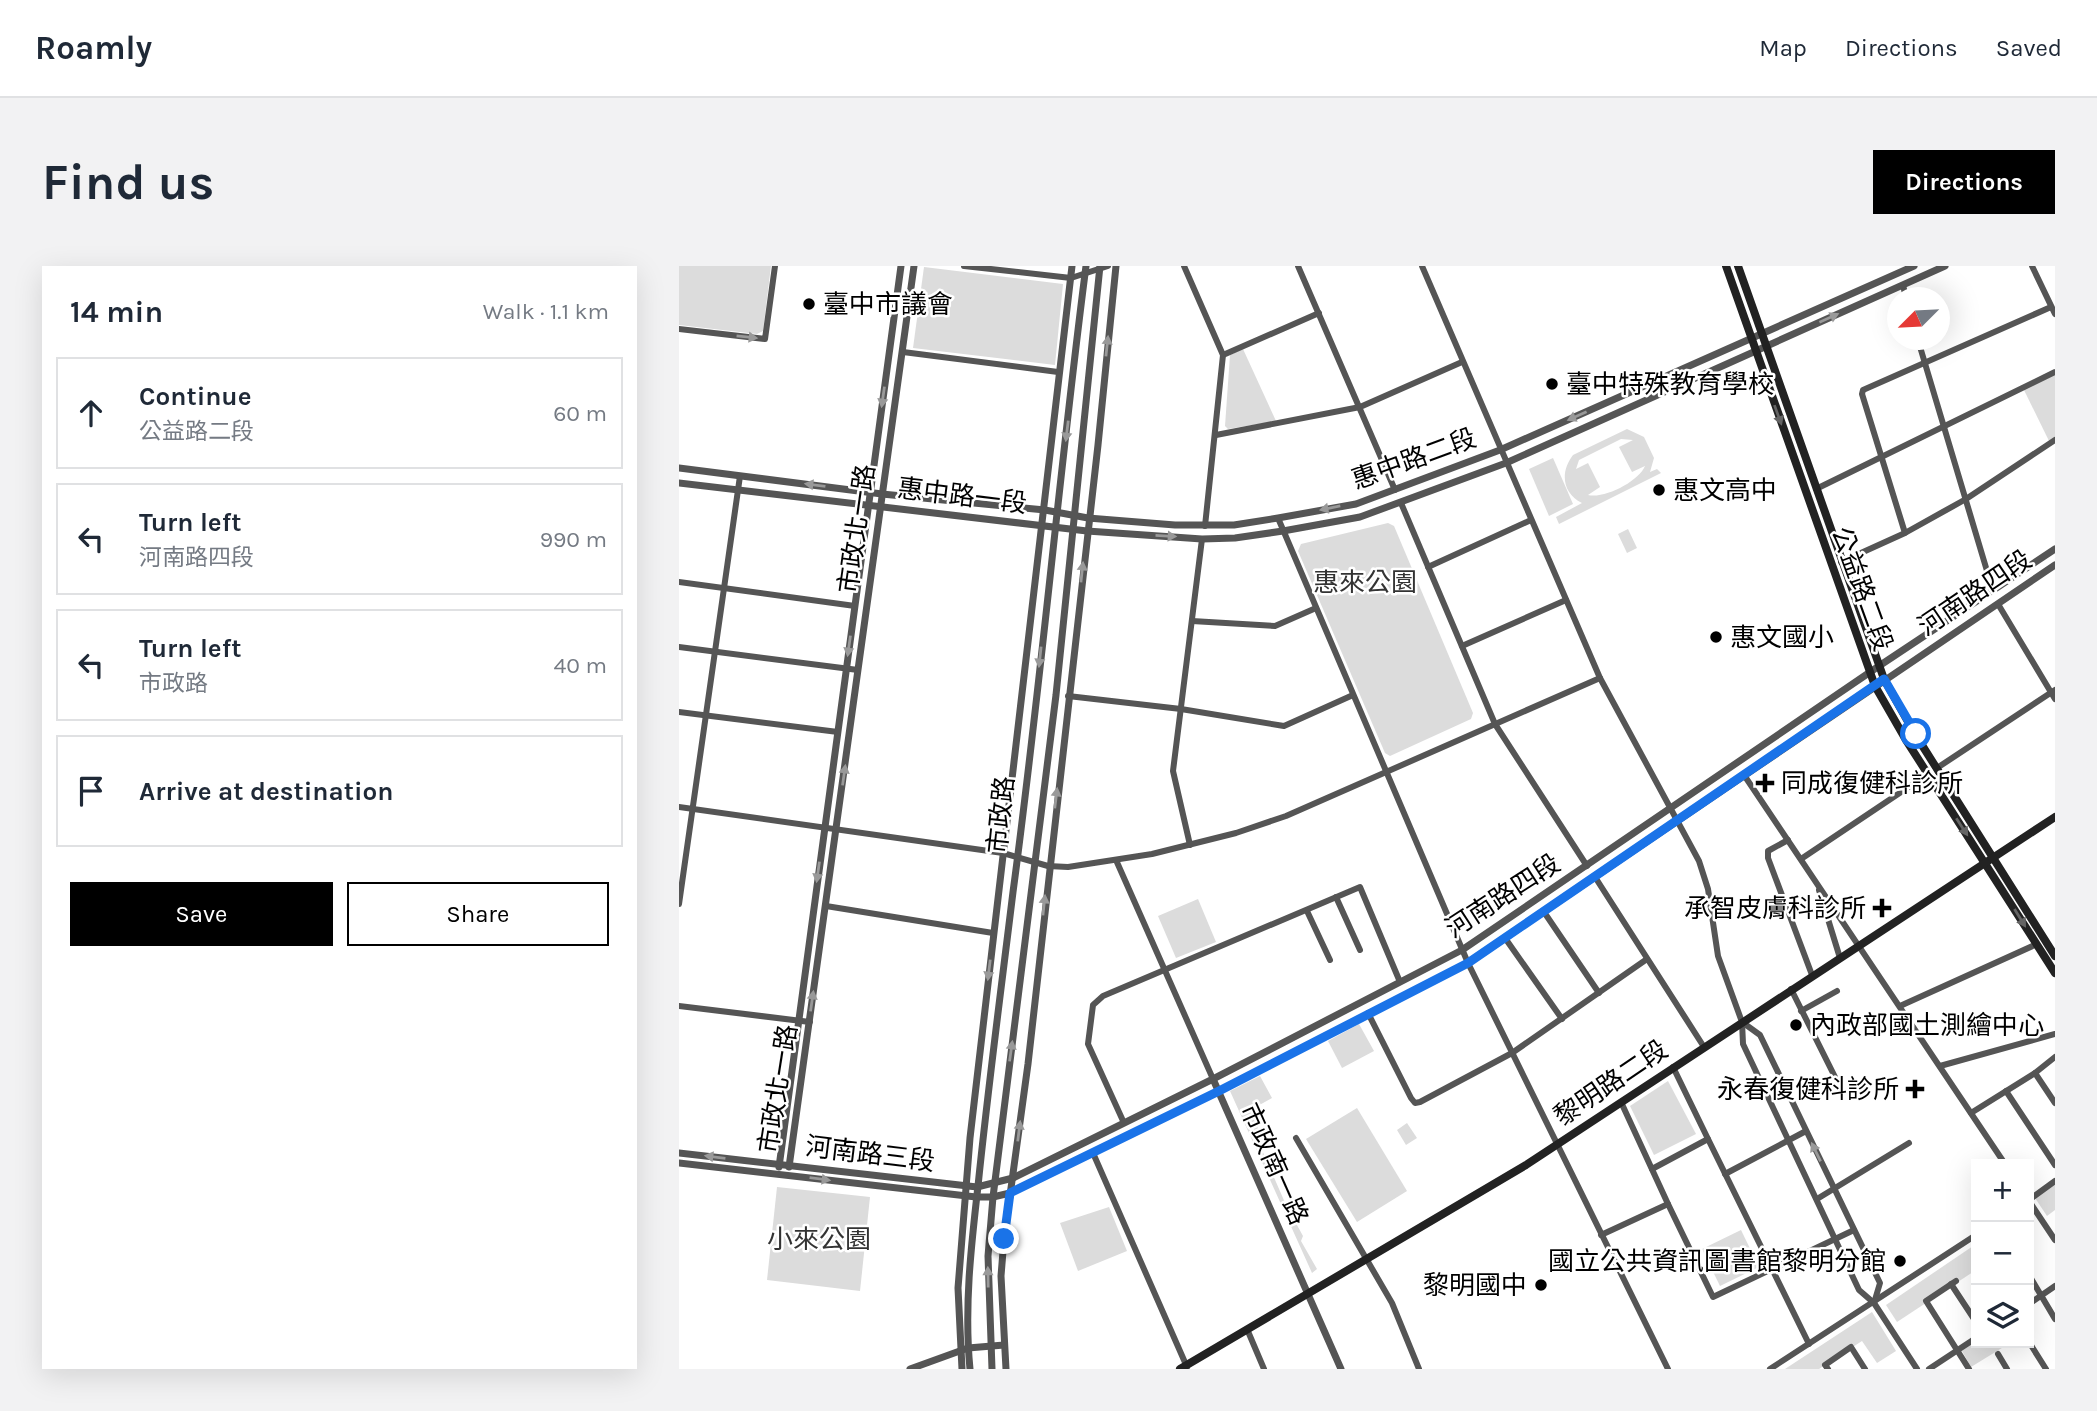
<!DOCTYPE html>
<html lang="en">
<head>
<meta charset="utf-8">
<style>
  body { margin:0; font-family:Karla,"Noto Sans TC",sans-serif; background:#f2f2f3; color:#1f2937 }
  .controls { position:absolute; right:21px; bottom:21px; display:grid; overflow:hidden; border-radius:0px; box-shadow:0 7px 28px #0002 }
  .controls button { width:63px; height:63px; display:grid; place-items:center; padding:0; border:0; border-bottom:2px solid #e0e1e3; background:#fff; color:#1f2937; font:35px sans-serif }
  .compass { position:absolute; left:1208px; top:21px; width:63px; height:63px; border-radius:50%; background:#fff; box-shadow:0 7px 28px #0002; rotate:246deg }
  .stop { position:absolute; width:21px; height:21px; margin:-16px; border:5px solid #1a73e8; border-radius:50%; background:#fff }
  .stop.end { background:#1a73e8; border-color:#fff; box-shadow:0 2px 7px #0008 }
  .list { margin:0; padding:0; list-style:none }
  h2 { display:flex; justify-content:space-between; align-items:center; height:91px; margin:0; padding:0 28px; font-size:30px }
  h2 small { font-size:23px; font-weight:400; color:#747a83 }
  .list li { display:grid; grid-template-columns:46px 1fr auto; gap:21px; align-items:center; box-sizing:border-box; height:112px; margin:0 14px 14px; padding:0 14px; border:2px solid #e0e1e3; border-radius:0px }
  .list b { display:block; font-size:26px; white-space:nowrap }
  .list p { margin:0; font-size:23px; white-space:nowrap; color:#747a83 }
  .list em { font-size:23px; font-style:normal; color:#747a83 }
  .actions { display:flex; gap:14px; padding:21px 28px }
  .actions a { flex:1; padding:16px 0; border:2px solid #000; border-radius:0px; text-align:center; font-size:24px; color:#000 }
  .actions .main { background:#000; color:#fff }
  .icon { flex:none; width:38px; height:38px; fill:none; stroke:currentColor; stroke-width:2; stroke-linecap:round; stroke-linejoin:round }
  .map { position:relative; flex:none; width:1376px; height:1103px; overflow:hidden; border-radius:0px }
  header { display:flex; align-items:center; gap:42px; box-sizing:border-box; height:98px; padding:0 35px; background:#fff; border-bottom:2px solid #e0e1e3 }
  header strong { font-size:33px }
  nav { display:flex; gap:38px; margin-inline-start:auto; font-size:24px }
  .intro { display:flex; align-items:center; justify-content:space-between; box-sizing:border-box; height:168px; padding:0 42px }
  h1 { margin:0; font-size:49px }
  .button { padding:18px 32px; border-radius:0px; background:#000; color:#fff; font-size:24px; font-weight:700 }
  main { display:flex; gap:42px; padding:0 42px }
  aside { flex:1; background:#fff; border-radius:0px; box-shadow:0 7px 28px #0002 }
  .map>svg:first-child { display:block }
  .green { fill:#dcdcdc; fill-rule:evenodd }
  .lines { fill:none; stroke-linecap:round; stroke-linejoin:round }
  .minor { stroke:#555; stroke-width:6 }
  .tertiary { stroke:#555; stroke-width:7 }
  .secondary { stroke:#222; stroke-width:8 }
  .oneway { fill:#999 }
  .oneway2 { fill:#646464 }
  .route { stroke:#1a73e8; stroke-width:9 }
  .poi-dot { fill:#000; stroke:#fff; stroke-width:2.5 }
  .labels { text-anchor:middle; dominant-baseline:central; stroke-width:5; stroke-linejoin:round; paint-order:stroke }
  .poi-label { font-size:26px; fill:#000; stroke:#fff; text-anchor:start }
  .street-label { font-size:26px; fill:#000; stroke:#fff }
  .park-label { font-size:26px; fill:#333; stroke:#fff }
</style>
</head>
<body>
<header>
<strong>Roamly</strong>
<nav><a>Map</a><a>Directions</a><a>Saved</a></nav>
</header>
<div class="intro"><h1>Find us</h1><a class="button">Directions</a></div>
<main>
<aside>
<h2>14 min<small>Walk · 1.1 km</small></h2>
<ul class="list">
<li><svg class="icon" aria-label="ahead" viewBox="0 0 24 24"><path d="M12 20V5M6 11l6-6 6 6"/></svg><div><b>Continue</b><p>公益路二段</p></div><em>60 m</em></li>
<li><svg class="icon" aria-label="left" viewBox="0 0 24 24"><path d="M17 20v-9H6M10 6l-5 5 5 5"/></svg><div><b>Turn left</b><p>河南路四段</p></div><em>990 m</em></li>
<li><svg class="icon" aria-label="left" viewBox="0 0 24 24"><path d="M17 20v-9H6M10 6l-5 5 5 5"/></svg><div><b>Turn left</b><p>市政路</p></div><em>40 m</em></li>
<li><svg class="icon" aria-label="arrive" viewBox="0 0 24 24"><path d="M6 21V4h12l-3 4 3 4H6"/></svg><div><b>Arrive at destination</b></div></li>
</ul>
<div class="actions"><a class="main">Save</a><a>Share</a></div>
</aside>
<div class="map">
<svg width="1376" height="1103" viewBox="0 0 1376 1103">
  <rect width="100%" height="100%" fill="#fff"/>
  <g class="green">
    <polygon points="0,0 92,0 84,65 78,68 0,59"/>
    <polygon points="245,1 384,18 376,99 234,82"/>
    <polygon points="564,83 597,155 549,163 546,160 551,89"/>
    <polygon points="1376,106 1376,174 1371,177 1344,122"/>
    <path d="M948,163l17,8 10,21 -4,14 7,-3 4,4 -102,51 -3,-7 26,-14c-20,-10 -22,-31 -9,-48zM942,173l12,1 -14,7 13,25 13,-6c-6,15 -40,33 -57,29l12,-8 -12,-24 -12,6 3,-9z"/>
    <polygon points="874,192 894,238 870,250 850,203"/>
    <polygon points="709,257 715,260 794,447 792,453 711,490 706,487 619,285 622,278"/>
    <polygon points="949,263 958,282 948,287 939,268"/>
    <polygon points="519,633 537,676 497,692 479,650"/>
    <polygon points="680,758 695,785 663,802 649,775"/>
    <polygon points="581,810 593,832 575,842 583,884 607,939 624,970 622,975 638,1003 633,1007 551,825"/>
    <polygon points="989,815 1017,868 975,889 951,840"/>
    <polygon points="678,842 728,925 678,956 627,873"/>
    <polygon points="728,857 738,872 727,879 718,864"/>
    <polygon points="1376,917 1376,944 1368,950 1356,932"/>
    <polygon points="98,921 191,931 181,1025 88,1014"/>
    <polygon points="430,941 448,985 399,1005 381,957"/>
    <polygon points="1062,964 1080,1001 1041,1020 1023,983"/>
    <polygon points="1297,978 1297,1004 1218,1056 1207,1039"/>
    <polygon points="1193,1046 1217,1085 1198,1097 1183,1075 1140,1103 1106,1103"/>
    <polygon points="1297,1075 1297,1077 1331,1077 1292,1101 1283,1085"/>
  </g>
  <g class="lines">
    <g class="minor">
      <polyline points="285,0 392,12 429,0"/>
      <polyline points="505,0 544,89 526,260"/>
      <polyline points="619,0 716,224"/>
      <polyline points="743,0 921,412 1020,595 1029,623 1039,690 1063,756 1064,778 1180,1024 1195,1037 1238,1103"/>
      <polyline points="1353,0 1376,48"/>
      <polyline points="1224,19 1227,32"/>
      <polyline points="0,63 86,73 96,0"/>
      <polyline points="1239,74 1314,325"/>
      <polyline points="224,86 379,106"/>
      <polyline points="544,89 640,47"/>
      <polyline points="537,169 681,141 783,96"/>
      <polyline points="1137,223 1376,106"/>
      <polyline points="722,237 816,458 908,600"/>
      <polyline points="599,252 789,697 989,1103"/>
      <polyline points="1226,267 1183,128 1184,124 1372,41"/>
      <polyline points="1162,296 1226,267 1287,233 1376,174"/>
      <polyline points="749,301 852,254"/>
      <polyline points="0,316 176,340"/>
      <polyline points="1319,338 1376,433"/>
      <polyline points="513,355 596,360 637,342"/>
      <polyline points="783,380 887,334"/>
      <polyline points="0,381 179,404"/>
      <polyline points="389,430 502,443 605,460 674,429"/>
      <polyline points="0,446 159,466"/>
      <polyline points="1258,502 1376,424"/>
      <polyline points="1065,509 1326,898"/>
      <polyline points="0,541 324,587 369,600 389,601 473,588 557,567 607,550 921,412"/>
      <polyline points="1109,574 1089,585 1089,592 1133,709"/>
      <polyline points="511,579 494,505 523,273"/>
      <polyline points="1122,593 1249,508"/>
      <polyline points="437,594 534,813"/>
      <polyline points="916,611 1025,781"/>
      <polyline points="1140,624 1161,692"/>
      <polyline points="657,631 681,684"/>
      <polyline points="0,638 61,210"/>
      <polyline points="147,640 314,667"/>
      <polyline points="628,645 651,694"/>
      <polyline points="865,646 920,727"/>
      <polyline points="826,672 883,753"/>
      <polyline points="1112,723 1156,811"/>
      <polyline points="0,740 131,756"/>
      <polyline points="1221,740 1358,678"/>
      <polyline points="1122,745 1158,725"/>
      <polyline points="689,747 732,832 736,837 741,836 833,787 968,693"/>
      <polyline points="1063,756 1081,769 1201,1017 1195,1037"/>
      <polyline points="1261,800 1376,768"/>
      <polyline points="1356,807 1376,837"/>
      <polyline points="1327,825 1376,899"/>
      <polyline points="1292,847 1356,807 1376,791"/>
      <polyline points="445,857 409,778 414,739 424,730 681,621 721,716"/>
      <polyline points="617,872 713,1037 740,1103"/>
      <polyline points="1029,873 1130,1078"/>
      <polyline points="414,887 508,1101"/>
      <polyline points="973,903 1029,873 994,801"/>
      <polyline points="1046,908 1127,865"/>
      <polyline points="1138,933 1230,877"/>
      <polyline points="1350,934 1376,915"/>
      <polyline points="1350,935 1376,974"/>
      <polyline points="989,938 1034,1031 1175,964"/>
      <polyline points="922,969 989,938 942,836"/>
      <polyline points="1350,1009 1376,1053"/>
      <polyline points="1277,1015 1247,1035 1290,1103"/>
      <polyline points="1272,1018 1297,1056"/>
      <polyline points="1350,1038 1376,1020"/>
      <polyline points="568,1063 585,1103"/>
      <polyline points="1350,1076 1367,1103"/>
      <polyline points="1319,1088 1328,1103"/>
      <polyline points="1091,1103 1297,969"/>
      <polyline points="1149,1103 1146,1099 1172,1081 1186,1103"/>
      <polyline points="1250,1103 1297,1072"/>
    </g>
    <g class="tertiary">
      <polyline points="0,202 203,228 366,244 409,252 496,259 555,259 599,252 677,238 821,184 1235,0"/>
      <polyline points="0,217 408,265 523,273 556,272 604,265 681,251 827,197 1266,0"/>
      <polyline points="534,813 662,1103"/>
      <polyline points="0,887 298,921 334,912 534,813 783,684 1200,400 1376,283"/>
      <polyline points="0,897 297,931 314,931 331,927 540,825 789,697 1376,299"/>
      <polyline points="100,901 222,0"/>
      <polyline points="110,901 235,0"/>
      <polyline points="231,1103 289,1082 325,1079"/>
      <polyline points="283,1103 279,1022 291,872 393,0"/>
      <path d="M291,1103c-6,-61 1,-122 8,-183 10,-98 23,-196 35,-294 28,-208 46,-418 73,-626"/>
      <polyline points="313,1103 309,990 314,931 377,429 421,0"/>
      <polyline points="327,1103 322,1010 325,973 349,798 419,179 437,0"/>
    </g>
    <g class="secondary">
      <polyline points="1047,0 1196,420 1227,474 1376,707"/>
      <polyline points="1059,0 1205,413 1236,468 1376,690"/>
      <polyline points="501,1103 847,899 1376,551"/>
    </g>
  </g>
  <defs><path id="oneway-solid" d="M-6-.8H1V-3.2L6.5 0L1 3.2V.8H-6Z" transform="scale(1.75)"/></defs>
  <g class="oneway">
    <use href="#oneway-solid" transform="translate(1150 52) rotate(-24)"/>
    <use href="#oneway-solid" transform="translate(68 71) rotate(6)"/>
    <use href="#oneway-solid" transform="translate(428 80) rotate(-84)"/>
    <use href="#oneway-solid" transform="translate(204 131) rotate(98)"/>
    <use href="#oneway-solid" transform="translate(898 150) rotate(156)"/>
    <use href="#oneway-solid" transform="translate(388 165) rotate(97)"/>
    <use href="#oneway-solid" transform="translate(136 219) rotate(-173)"/>
    <use href="#oneway-solid" transform="translate(651 242) rotate(169)"/>
    <use href="#oneway-solid" transform="translate(487 270) rotate(3)"/>
    <use href="#oneway-solid" transform="translate(403 306) rotate(-84)"/>
    <use href="#oneway-solid" transform="translate(170 380) rotate(98)"/>
    <use href="#oneway-solid" transform="translate(361 391) rotate(96)"/>
    <use href="#oneway-solid" transform="translate(165 509) rotate(-82)"/>
    <use href="#oneway-solid" transform="translate(377 532) rotate(-83)"/>
    <use href="#oneway-solid" transform="translate(139 606) rotate(98)"/>
    <use href="#oneway-solid" transform="translate(365 639) rotate(-84)"/>
    <use href="#oneway-solid" transform="translate(310 704) rotate(97)"/>
    <use href="#oneway-solid" transform="translate(133 735) rotate(-82)"/>
    <use href="#oneway-solid" transform="translate(332 785) rotate(-82)"/>
    <use href="#oneway-solid" transform="translate(340 865) rotate(-83)"/>
    <use href="#oneway-solid" transform="translate(1137 886) rotate(-116)"/>
    <use href="#oneway-solid" transform="translate(36 891) rotate(-173)"/>
    <use href="#oneway-solid" transform="translate(141 913) rotate(7)"/>
    <use href="#oneway-solid" transform="translate(309 1011) rotate(-91)"/>
  </g>
  <g class="oneway2">
    <use href="#oneway-solid" transform="translate(1099 149) rotate(70)"/>
    <use href="#oneway-solid" transform="translate(1283 561) rotate(57)"/>
    <use href="#oneway-solid" transform="translate(1341 652) rotate(58)"/>
  </g>
  <g class="lines">
    <polyline class="route" points="325,973 331,927 540,825 789,697 1205,413 1237,468"/>
  </g>
  <g class="poi-dot">
    <circle cx="130" cy="38" r="7"/>
    <circle cx="873" cy="118" r="7"/>
    <circle cx="980" cy="224" r="7"/>
    <circle cx="1037" cy="371" r="7"/>
    <path d="M1082.5 506.5h7v7h7v7h-7v7h-7v-7h-7v-7h7z"/>
    <path d="M1199.5 631.5h7v7h7v7h-7v7h-7v-7h-7v-7h7z"/>
    <circle cx="1117" cy="759" r="7"/>
    <path d="M1232.5 812.5h7v7h7v7h-7v7h-7v-7h-7v-7h7z"/>
    <circle cx="1221" cy="995" r="7"/>
    <circle cx="862" cy="1019" r="7"/>
  </g>
  <g class="labels">
    <g class="poi-label">
      <text x="144" y="38">臺中市議會</text>
      <text x="887" y="118">臺中特殊教育學校</text>
      <text x="994" y="224">惠文高中</text>
      <text x="1051" y="371">惠文國小</text>
      <text x="1102" y="517">同成復健科診所</text>
      <text x="1187" y="642" text-anchor="end">承智皮膚科診所</text>
      <text x="1131" y="759">內政部國土測繪中心</text>
      <text x="1220" y="823" text-anchor="end">永春復健科診所</text>
      <text x="1207" y="995" text-anchor="end">國立公共資訊圖書館黎明分館</text>
      <text x="848" y="1019" text-anchor="end">黎明國中</text>
    </g>
    <g class="street-label">
      <text transform="translate(735 193) rotate(-20)">惠中路二段</text>
      <text transform="translate(283 230) rotate(7)">惠中路一段</text>
      <text transform="translate(178 263) rotate(-82)">市政北一路</text>
      <text transform="translate(1183 323) rotate(70)">公益路二段</text>
      <text transform="translate(1296 327) rotate(-34)">河南路四段</text>
      <text transform="translate(322 549) rotate(-84)">市政路</text>
      <text transform="translate(824 630) rotate(-33)">河南路四段</text>
      <text transform="translate(932 817) rotate(-34)">黎明路二段</text>
      <text transform="translate(99 823) rotate(-81)">市政北一路</text>
      <text transform="translate(191 888) rotate(7)">河南路三段</text>
      <text transform="translate(595 898) rotate(66)">市政南一路</text>
    </g>
    <g class="park-label">
      <text x="686" y="316">惠來公園</text>
      <text x="140" y="973">小來公園</text>
    </g>
  </g>
</svg>
<div class="controls">
<button>+</button>
<button>−</button>
<button><svg class="icon" aria-label="layers" viewBox="0 0 24 24"><path d="M12 4l9 5-9 5-9-5zM3 14l9 5 9-5"/></svg></button>
</div>
<svg class="compass" viewBox="-18 -18 36 36"><path d="M0-13l5 13h-10z" fill="#e53935"/><path d="M0 13l5-13h-10z" fill="#747a83"/></svg>
<div class="stop" style="left:1237px;top:468px"></div>
<div class="stop end" style="left:325px;top:973px"></div>
</div>
</main>
</body>
</html>
